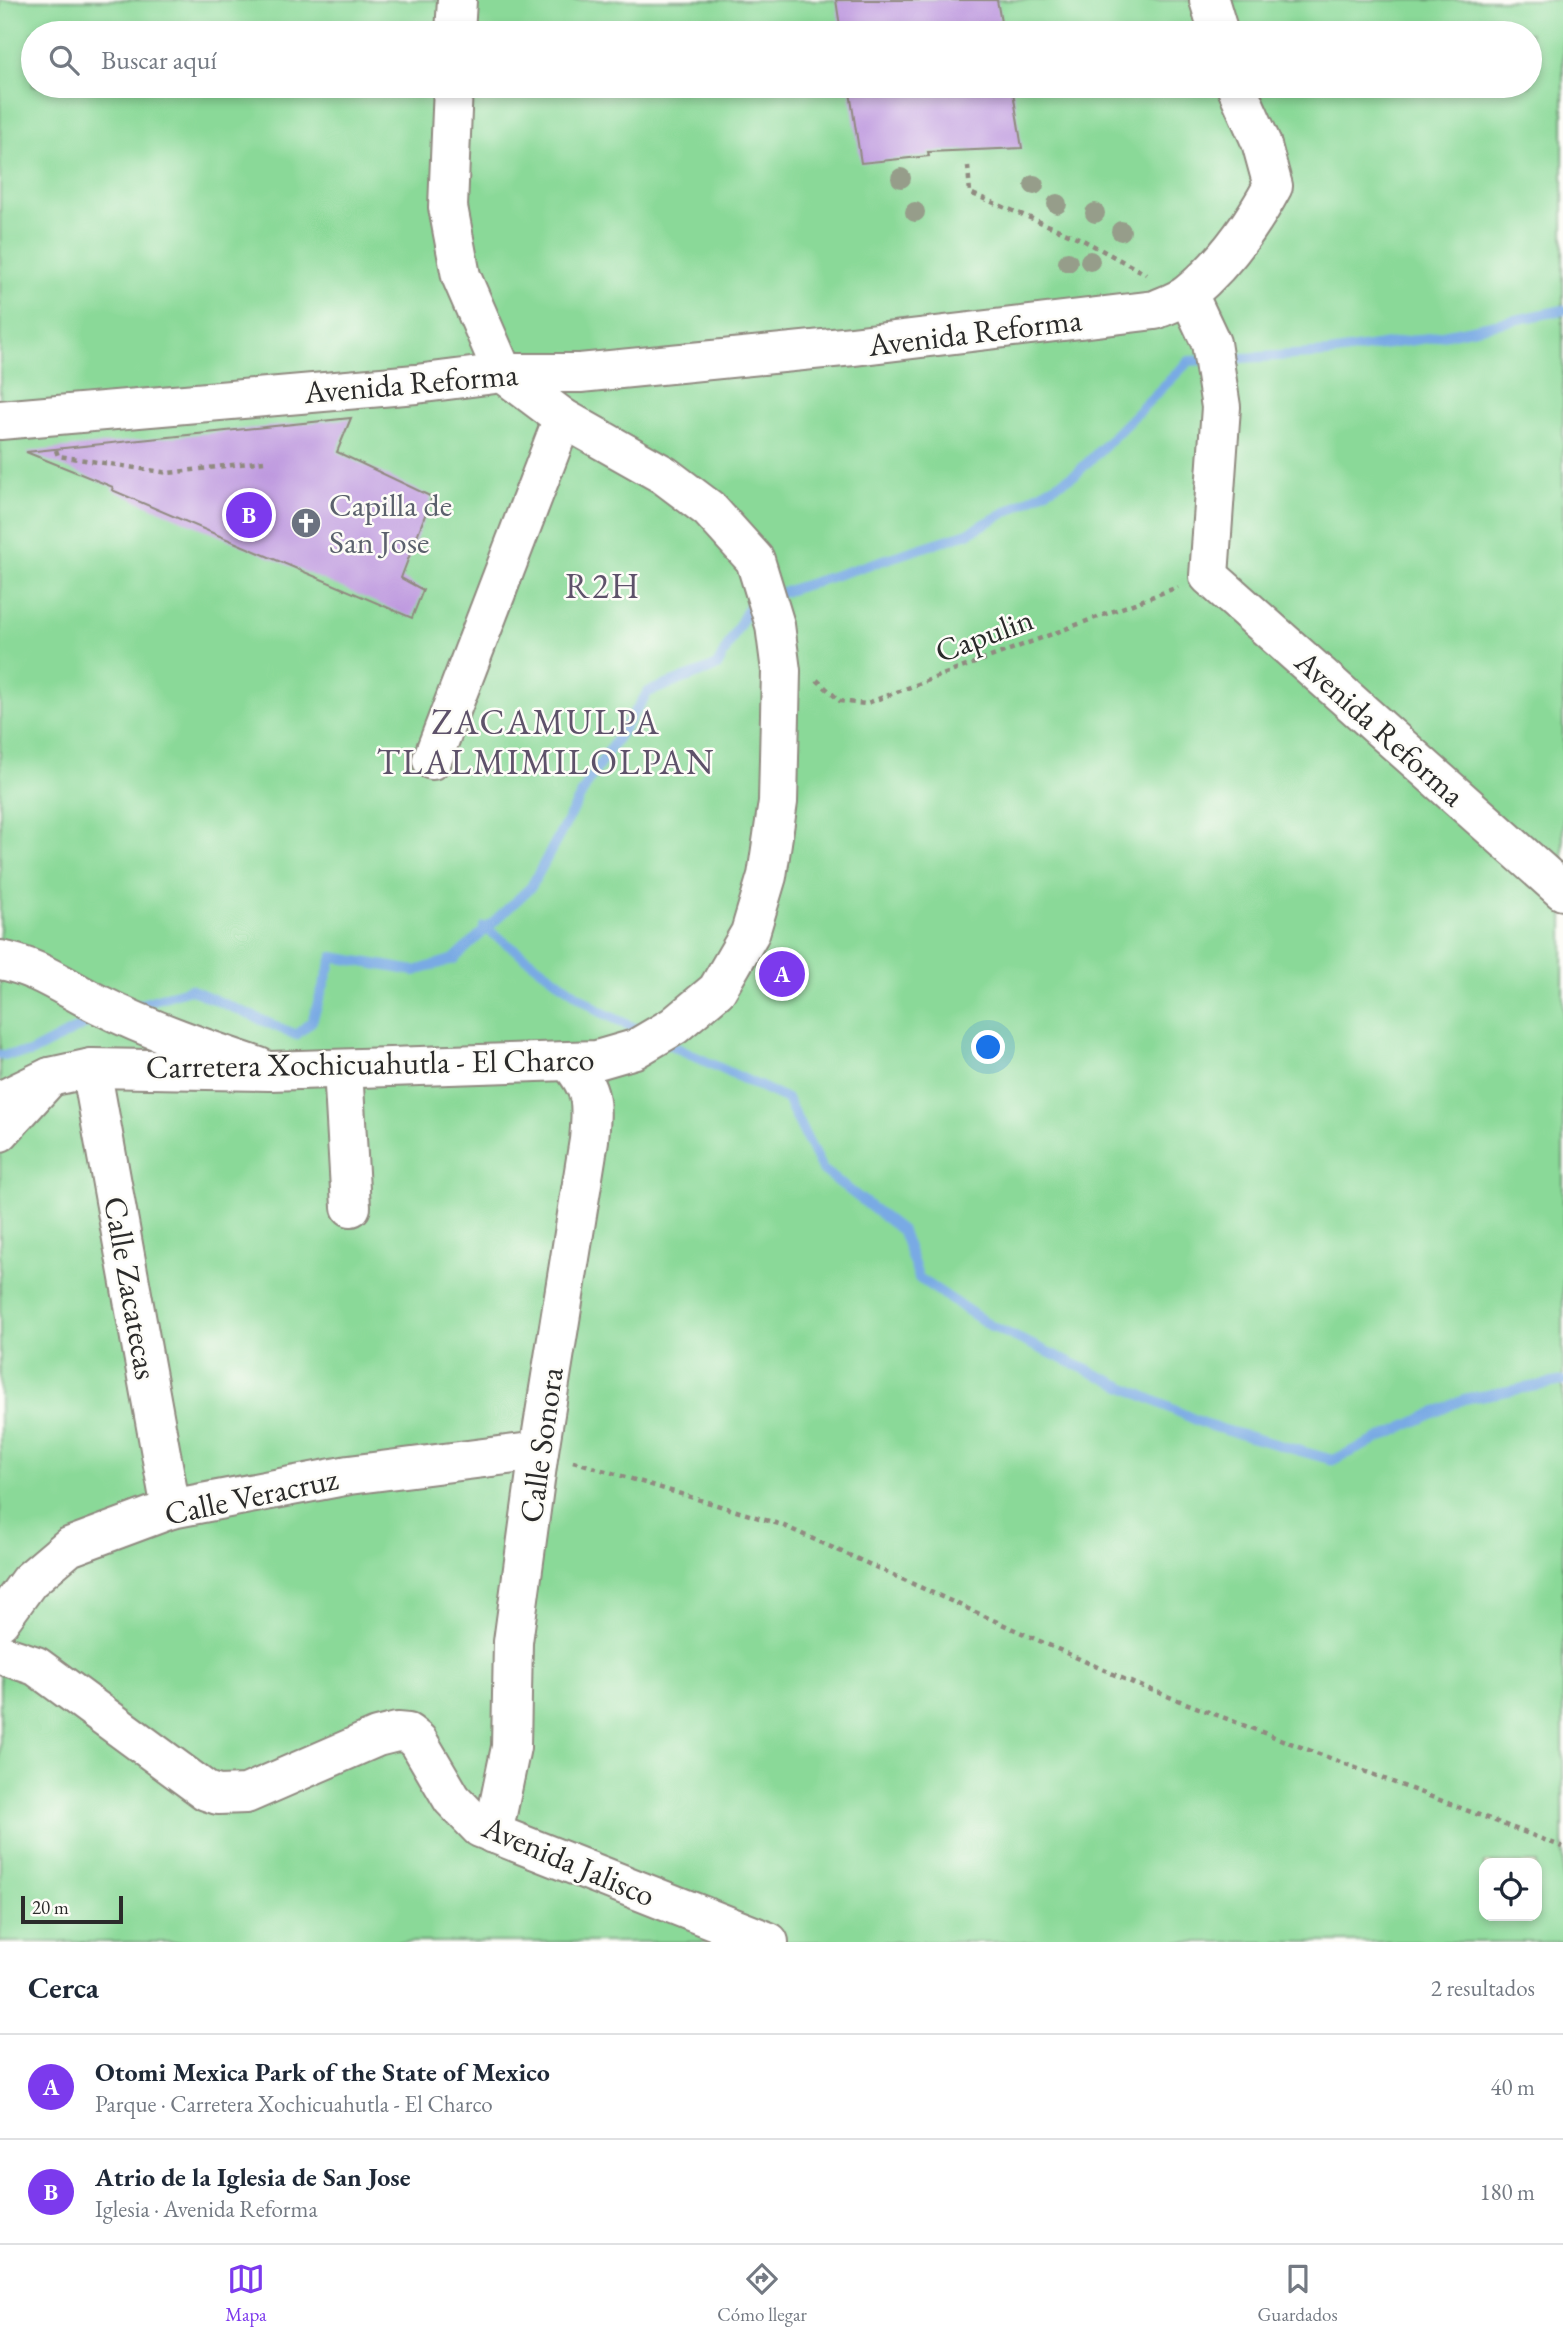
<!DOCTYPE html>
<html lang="es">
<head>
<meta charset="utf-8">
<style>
  body { margin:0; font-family:"EB Garamond",serif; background:#f2f2f3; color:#1f2937 }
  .controls { position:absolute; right:21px; bottom:21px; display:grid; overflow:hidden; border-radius:14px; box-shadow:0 4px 10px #0003 }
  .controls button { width:63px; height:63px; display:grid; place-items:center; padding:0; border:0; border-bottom:2px solid #e0e1e3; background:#fff; color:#1f2937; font:35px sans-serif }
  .scale { position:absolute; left:21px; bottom:18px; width:102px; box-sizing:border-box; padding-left:7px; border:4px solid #2b2b2b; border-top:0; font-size:19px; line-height:24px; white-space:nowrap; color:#2b2b2b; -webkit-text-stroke:5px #fdfcf7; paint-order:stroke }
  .you { position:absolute; left:989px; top:1048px; width:24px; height:24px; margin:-18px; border:5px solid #fff; border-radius:50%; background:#1a73e8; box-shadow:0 0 0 10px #1a73e833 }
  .badge { display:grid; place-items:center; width:46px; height:46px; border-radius:50%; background:#7c3aed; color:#fff; font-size:23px; font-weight:700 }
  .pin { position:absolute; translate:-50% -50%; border:4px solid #fff; box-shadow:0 2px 7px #0006 }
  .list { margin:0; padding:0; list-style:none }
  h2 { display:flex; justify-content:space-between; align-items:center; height:91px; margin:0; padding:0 28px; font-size:30px }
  h2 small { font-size:23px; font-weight:400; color:#747a83 }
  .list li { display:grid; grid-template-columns:46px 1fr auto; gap:21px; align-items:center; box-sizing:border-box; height:105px; padding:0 28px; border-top:2px solid #e0e1e3 }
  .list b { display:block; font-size:26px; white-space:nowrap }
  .list p { margin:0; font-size:23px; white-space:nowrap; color:#747a83 }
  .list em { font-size:23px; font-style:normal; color:#747a83 }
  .icon { flex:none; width:38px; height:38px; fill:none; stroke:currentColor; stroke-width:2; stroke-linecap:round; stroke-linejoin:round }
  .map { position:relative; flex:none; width:1563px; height:1942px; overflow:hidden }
  .search { position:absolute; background:#fff; box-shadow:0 4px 10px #0003; left:21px; right:21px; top:21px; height:77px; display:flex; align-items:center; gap:18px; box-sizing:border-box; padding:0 24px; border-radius:38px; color:#747a83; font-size:26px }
  .sheet { height:301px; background:#fff }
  nav { display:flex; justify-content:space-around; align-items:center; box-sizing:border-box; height:98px; border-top:2px solid #e0e1e3; background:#fff; font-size:19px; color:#747a83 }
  nav a { display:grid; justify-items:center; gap:4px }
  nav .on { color:#7c3aed }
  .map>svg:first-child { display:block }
  .green { fill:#8ad998; stroke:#5a8262; stroke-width:2; fill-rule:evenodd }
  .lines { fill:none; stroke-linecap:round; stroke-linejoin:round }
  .stream { stroke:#79aae4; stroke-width:10 }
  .building { fill:#be99df }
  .street-casing { stroke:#908a80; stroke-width:42 }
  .secondary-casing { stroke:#908a80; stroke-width:42 }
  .path { stroke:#908a80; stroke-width:4.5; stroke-dasharray:5 5; stroke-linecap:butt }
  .street { stroke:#fff; stroke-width:38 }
  .secondary { stroke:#fff; stroke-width:38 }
  .tree { fill:#969d8a }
  .labels { text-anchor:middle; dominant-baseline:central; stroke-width:5; stroke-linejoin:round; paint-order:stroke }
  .street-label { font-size:32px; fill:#2b2b2b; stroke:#fdfcf7 }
  .worship-label { font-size:32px; fill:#5b616d; stroke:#fdfcf7; text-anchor:start }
  .quarter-label { font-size:35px; letter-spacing:2px; fill:#5e526a; stroke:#fdfcf7 }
</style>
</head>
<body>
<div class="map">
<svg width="1563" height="1942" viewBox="0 0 1563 1942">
  <rect width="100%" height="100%" fill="#fdfcf7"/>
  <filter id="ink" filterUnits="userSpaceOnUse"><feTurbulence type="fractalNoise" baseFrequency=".0143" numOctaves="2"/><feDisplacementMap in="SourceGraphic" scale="14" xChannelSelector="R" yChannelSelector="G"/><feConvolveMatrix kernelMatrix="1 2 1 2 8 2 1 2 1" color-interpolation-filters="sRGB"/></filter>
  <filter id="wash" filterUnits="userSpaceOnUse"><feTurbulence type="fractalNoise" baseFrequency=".00686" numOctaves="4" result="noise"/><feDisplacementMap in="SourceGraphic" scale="28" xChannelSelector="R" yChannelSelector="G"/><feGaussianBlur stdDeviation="1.57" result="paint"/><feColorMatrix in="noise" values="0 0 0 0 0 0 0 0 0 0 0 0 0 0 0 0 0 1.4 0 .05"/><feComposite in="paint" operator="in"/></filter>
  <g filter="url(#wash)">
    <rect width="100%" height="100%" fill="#f6e9d5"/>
    <path class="green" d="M0,0h1563v1942h-1563zM33,33h1497v53h-1497zM1484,1863h53v53h-53z"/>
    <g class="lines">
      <g class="stream">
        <polyline points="774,595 968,533 1076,474 1189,361 1329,353 1428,338 1563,310"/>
        <polyline points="484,927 599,1011 647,1034"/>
        <polyline points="131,1007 190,989 296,1035 312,1021 333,957 415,971 454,959 531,887 590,779 648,692 717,666 753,600 758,599"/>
        <polyline points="664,1042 787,1099 822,1169 902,1231 919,1278 991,1326 1207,1425 1333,1460 1464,1399 1563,1381"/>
        <polyline points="0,1055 30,1053 99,1017"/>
      </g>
    </g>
    <g id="blocks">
      <g class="building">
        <polygon points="836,0 997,0 1003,33 841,33"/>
        <polygon points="849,86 1012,86 1022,148 928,152 929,156 861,163"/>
        <polygon points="351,418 337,452 432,497 401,578 423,590 412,618 112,490 113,487 26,452"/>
      </g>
    </g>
  </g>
  <g filter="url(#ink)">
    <use href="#blocks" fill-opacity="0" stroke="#908a80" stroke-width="2"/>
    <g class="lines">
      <g class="street-casing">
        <g id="street">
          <polyline points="1209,0 1219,33"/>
          <polyline points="1188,294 1211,343 1221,407 1209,576 1563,891"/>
          <path d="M0,420l416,-36 87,-11h77l273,-27 302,-36c11,-5 25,-9 34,-17 35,-29 63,-68 84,-107l-12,-44 -25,-56"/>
          <polyline points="432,760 563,418"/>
          <path d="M0,960c36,6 66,28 98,44 52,26 107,45 161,63"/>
          <polyline points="91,1068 171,1509"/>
          <polyline points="343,1069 351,1207"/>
          <polyline points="0,1132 50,1077"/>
          <polyline points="0,1621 29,1581 69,1547 171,1509 349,1475 539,1451"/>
          <polyline points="0,1654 36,1666 206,1791 218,1795 246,1794 377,1737 397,1732 408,1733 418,1741 452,1799 480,1828 769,1942"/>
          <path d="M493,1834l18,-87 2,-105 26,-191 50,-311c3,-35 5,-49 -19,-77"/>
        </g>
      </g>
      <g class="secondary-casing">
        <g id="secondary">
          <polyline points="455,33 457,0"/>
          <polyline points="0,1101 50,1077 91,1068 269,1071 597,1060 635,1049 674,1026 717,990 750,933 767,876 778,802 781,671 775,625 755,560 709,509 664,475 563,418 503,373 461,276 448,207 453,86"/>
        </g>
      </g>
      <g class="path">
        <polyline points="968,166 970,193 1081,239 1146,274"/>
        <polyline points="56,450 58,456 169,473 264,461"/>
        <polyline points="817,680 840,701 865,704 1178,587"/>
        <polyline points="573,1461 782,1525 1133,1683 1563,1847"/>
      </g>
      <use href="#street" class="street"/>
      <use href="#secondary" class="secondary"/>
    </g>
    <g class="tree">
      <circle cx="901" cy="178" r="10"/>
      <circle cx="1034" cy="185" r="10"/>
      <circle cx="1057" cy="204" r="10"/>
      <circle cx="915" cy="212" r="10"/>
      <circle cx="1095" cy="213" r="10"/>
      <circle cx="1121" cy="231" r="10"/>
      <circle cx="1090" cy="261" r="10"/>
      <circle cx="1068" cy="262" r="10"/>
    </g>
  </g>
  <defs>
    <g id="church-disc" transform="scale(1.575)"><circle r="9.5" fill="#6b7280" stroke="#fdfcf7"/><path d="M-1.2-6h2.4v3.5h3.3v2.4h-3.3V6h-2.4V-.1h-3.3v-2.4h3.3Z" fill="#fff"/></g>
  </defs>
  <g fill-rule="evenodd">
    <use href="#church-disc" x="306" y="523"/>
  </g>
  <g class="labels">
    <g class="street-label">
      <text transform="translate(975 332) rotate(-7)">Avenida Reforma</text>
      <text transform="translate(411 383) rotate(-5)">Avenida Reforma</text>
      <text transform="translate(984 635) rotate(-20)">Capulin</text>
      <text transform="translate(1380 728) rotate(42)">Avenida Reforma</text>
      <text transform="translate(370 1063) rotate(-1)">Carretera Xochicuahutla - El Charco</text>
      <text transform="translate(131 1288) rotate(80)">Calle Zacatecas</text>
      <text transform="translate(541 1445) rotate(-82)">Calle Sonora</text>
      <text transform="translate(251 1496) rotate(-12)">Calle Veracruz</text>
      <text transform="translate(569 1861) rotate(23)">Avenida Jalisco</text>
    </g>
    <g class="worship-label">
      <text x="329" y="505">Capilla de<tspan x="329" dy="37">San Jose</tspan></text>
    </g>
    <g class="quarter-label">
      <text x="603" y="585">R2H</text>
      <text x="546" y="721">ZACAMULPA<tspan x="546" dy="40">TLALMIMILOLPAN</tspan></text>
    </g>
  </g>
</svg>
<div class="controls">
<button><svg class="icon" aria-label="locate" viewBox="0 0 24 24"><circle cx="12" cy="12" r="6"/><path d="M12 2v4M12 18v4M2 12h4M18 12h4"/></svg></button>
</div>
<div class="scale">20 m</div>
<div class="you"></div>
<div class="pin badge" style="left:782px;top:974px">A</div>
<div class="pin badge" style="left:249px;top:515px">B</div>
<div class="search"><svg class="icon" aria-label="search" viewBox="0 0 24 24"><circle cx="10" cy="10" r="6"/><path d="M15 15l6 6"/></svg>Buscar aquí</div>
</div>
<section class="sheet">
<h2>Cerca<small>2 resultados</small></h2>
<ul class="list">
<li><span class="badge">A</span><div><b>Otomi Mexica Park of the State of Mexico</b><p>Parque · Carretera Xochicuahutla - El Charco</p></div><em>40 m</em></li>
<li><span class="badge">B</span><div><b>Atrio de la Iglesia de San Jose</b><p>Iglesia · Avenida Reforma</p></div><em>180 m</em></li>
</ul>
</section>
<nav>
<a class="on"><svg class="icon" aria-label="map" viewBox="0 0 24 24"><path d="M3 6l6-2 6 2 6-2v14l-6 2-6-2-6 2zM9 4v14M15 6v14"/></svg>Mapa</a>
<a><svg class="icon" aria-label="directions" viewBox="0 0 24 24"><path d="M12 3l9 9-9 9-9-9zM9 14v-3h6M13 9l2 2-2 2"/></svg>Cómo llegar</a>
<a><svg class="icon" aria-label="saved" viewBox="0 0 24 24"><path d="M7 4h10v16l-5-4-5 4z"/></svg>Guardados</a>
</nav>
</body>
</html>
